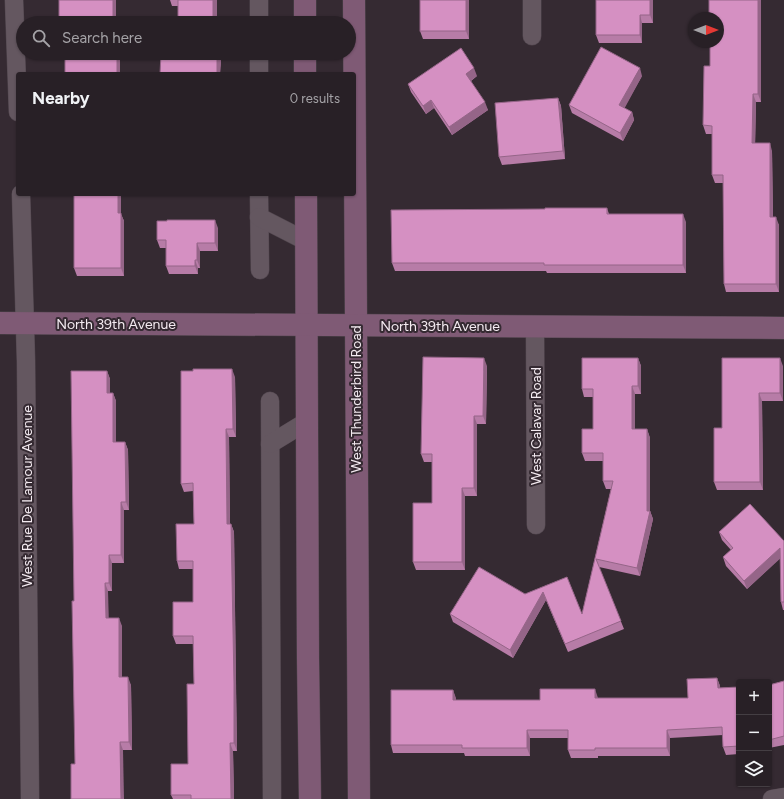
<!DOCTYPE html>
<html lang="en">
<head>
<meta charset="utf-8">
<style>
  body { margin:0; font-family:Figtree,sans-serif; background:#30282e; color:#f1f3f6 }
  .controls { position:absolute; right:12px; bottom:12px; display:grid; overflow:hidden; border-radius:4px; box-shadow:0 1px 3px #0004 }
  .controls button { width:36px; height:36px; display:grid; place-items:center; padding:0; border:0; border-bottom:1px solid #443e43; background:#282026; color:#f1f3f6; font:20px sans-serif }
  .compass { position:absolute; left:688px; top:12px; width:36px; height:36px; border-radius:50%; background:#282026; box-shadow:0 1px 3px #0004; rotate:90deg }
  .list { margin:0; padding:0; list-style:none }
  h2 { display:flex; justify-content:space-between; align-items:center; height:52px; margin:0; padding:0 16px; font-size:17px }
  h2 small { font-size:13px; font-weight:400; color:#a5a3a7 }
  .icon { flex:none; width:22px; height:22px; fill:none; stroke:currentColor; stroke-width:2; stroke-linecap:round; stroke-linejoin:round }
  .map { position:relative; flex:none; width:784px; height:799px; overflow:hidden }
  .search { position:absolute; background:#282026; box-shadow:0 1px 3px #0004; left:16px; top:16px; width:340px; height:44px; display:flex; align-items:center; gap:10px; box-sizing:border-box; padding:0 14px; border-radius:22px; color:#a5a3a7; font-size:15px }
  .panel { position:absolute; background:#282026; box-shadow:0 1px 3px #0004; left:16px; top:72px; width:340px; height:124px; border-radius:4px }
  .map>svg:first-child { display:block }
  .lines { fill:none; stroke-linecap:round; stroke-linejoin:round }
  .street-casing { stroke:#51464e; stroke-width:19 }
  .secondary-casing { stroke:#51464e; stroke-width:23 }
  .street { stroke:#645760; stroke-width:18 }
  .secondary { stroke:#7f5a75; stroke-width:22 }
  .wall { fill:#b77ca7 }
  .shaded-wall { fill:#956588 }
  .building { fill:#d590c2; stroke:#956588 }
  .labels { text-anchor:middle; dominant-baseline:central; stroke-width:4; stroke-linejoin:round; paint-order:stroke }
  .street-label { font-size:14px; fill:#f4ebf1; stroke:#352a32 }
</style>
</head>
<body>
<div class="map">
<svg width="784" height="799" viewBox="0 0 784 799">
  <rect width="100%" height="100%" fill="#352a32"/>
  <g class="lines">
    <g class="street-casing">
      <g id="street">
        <polyline points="14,0 18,112"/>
        <polyline points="259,0 259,23"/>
        <polyline points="532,36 532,0"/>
        <polyline points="259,53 259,74"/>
        <polyline points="21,194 26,361 30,799"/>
        <polyline points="259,194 260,270"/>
        <polyline points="259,217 306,241"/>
        <polyline points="535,327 536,525"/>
        <polyline points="270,401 272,799"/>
        <polyline points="270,444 306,422"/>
        <polyline points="772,799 784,797"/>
      </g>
    </g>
    <g class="secondary-casing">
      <g id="secondary">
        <polyline points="305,0 305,23"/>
        <polyline points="354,0 359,799"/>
        <polyline points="305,53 305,74"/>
        <polyline points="306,194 308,659 310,799"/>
        <polyline points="0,323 784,328"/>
      </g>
    </g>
    <use href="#street" class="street"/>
    <use href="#secondary" class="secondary"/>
  </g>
  <g class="wall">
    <polygon points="116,0 116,23 59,23 59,21"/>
    <polygon points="170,0 217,0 217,23 178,6 172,6"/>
    <polygon points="469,0 469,39 423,39 420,31"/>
    <polygon points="653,0 653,23 642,23 642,43 599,43 596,35"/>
    <polygon points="761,0 761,102 756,102 755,143 772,151 773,217 779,225 779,292 726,292 724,284 723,183 715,183 712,175 712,134 706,134 703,125 710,66"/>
    <polygon points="221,59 220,74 160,74"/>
    <polygon points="477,76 471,81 488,110 452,135 434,108 426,114 411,92 408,84"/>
    <polygon points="642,76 624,108 632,112 634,120 623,141 572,113 569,105"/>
    <polygon points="558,98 561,106 565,159 502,165 499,157"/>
    <polygon points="607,208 609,214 686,222 686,273 547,273 546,271 395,271 392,263 545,209"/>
    <polygon points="121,214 124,221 124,276 77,276 74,268"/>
    <polygon points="218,228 218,251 200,251 200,268 198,268 198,274 169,274 166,266 166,248 160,248 157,240"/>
    <polygon points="638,358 641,366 641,394 635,394 635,429 647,429 650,438 650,511 653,519 640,576 599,567 624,629 568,652 546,600 513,658 453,622 450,614 525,594 567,577 582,614 611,489 606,489 603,481 603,461 585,461 582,453 593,429 593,397 584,397 582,389"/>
    <polygon points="487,366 486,424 477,424 477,496 465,496 465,570 416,570 413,562 432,503 432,462 424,462 421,454"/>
    <polygon points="783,366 783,401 762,401 763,490 717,490 714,482 722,428"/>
    <polygon points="107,371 110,379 110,393 113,393 116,401 116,442 125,442 128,450 129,510 124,510 124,563 112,563 112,591 108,591 108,618 122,626 122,677 131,685 132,750 123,750 75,764 74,601"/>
    <polygon points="193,371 235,377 236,437 229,437 230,524 231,524 234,532 236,691 237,751 233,751 234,799 173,799 171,795 188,764 194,684 193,644 176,644 173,636 193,602 193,569 179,569 177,561 194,524 193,491 184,492 181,484"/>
    <polygon points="719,532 784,541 784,610 783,610 781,602 780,558 747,589 726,566 723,557 731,550 722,540"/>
    <polygon points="717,678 720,686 720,688 739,687 739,754 726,755 723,747 723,735 670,738 670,756 598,756 598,758 571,758 568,750 568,738 530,738 530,756 465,756 464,753 393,753 391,745 453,690 456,700 540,700 598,698 688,698"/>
    <polygon points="784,681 784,745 769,748 769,685"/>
  </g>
  <g class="shaded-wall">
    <rect x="113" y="0" width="3" height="23"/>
    <rect x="213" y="0" width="4" height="23"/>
    <polygon points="466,0 469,0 469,39 466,31"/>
    <polygon points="650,0 653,0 653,23 650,15"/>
    <polygon points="758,0 761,0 761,102 758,94"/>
    <polygon points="640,15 642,23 642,43 640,35"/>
    <polygon points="117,53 119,53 120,56 120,74 117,74"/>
    <polygon points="217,53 219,53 221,59 220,74 218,74 217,73"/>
    <polygon points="474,68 477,76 469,82 466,74"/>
    <polygon points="640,68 642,76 622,113 619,105"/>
    <polygon points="753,94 756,102 755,151 752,143"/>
    <polygon points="558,98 561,106 565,159 563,151"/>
    <polygon points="431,100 434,108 426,114 423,106"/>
    <polygon points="485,102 488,110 452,135 449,127"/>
    <polygon points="632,112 634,120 623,141 620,133"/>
    <polygon points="770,143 772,151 773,225 770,217"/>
    <polygon points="118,194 121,194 121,214 124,221 124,276 121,268 118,213"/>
    <polygon points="683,214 686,222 686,273 683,265"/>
    <polygon points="776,217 779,225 779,292 776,284"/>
    <polygon points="215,220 218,228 218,251 215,243"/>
    <polygon points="197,243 200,251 200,268 197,260"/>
    <polygon points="195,260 198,268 198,274 195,266"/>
    <polygon points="484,358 487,366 486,424 483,416"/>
    <polygon points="638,358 641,366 641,394 638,386"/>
    <polygon points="780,358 783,366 783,401 780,393"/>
    <polygon points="232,369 235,377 236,437 233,429"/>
    <polygon points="107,371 110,379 110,401 107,393"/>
    <polygon points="632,386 635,394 635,438 632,429"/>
    <polygon points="113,393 116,401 116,450 113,442"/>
    <polygon points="759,393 762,401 763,490 760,482"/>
    <polygon points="474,416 477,424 477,496 474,488"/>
    <polygon points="226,429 229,437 230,532 227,524"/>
    <polygon points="647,429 650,438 650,513 650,511 653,519 640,576 637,568 647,511"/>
    <polygon points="125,442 128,450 129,510 126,502"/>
    <polygon points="462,488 465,496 465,570 462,562"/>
    <polygon points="121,502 124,510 124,563 121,555"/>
    <polygon points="231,524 234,532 237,751 234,743"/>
    <polygon points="780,548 783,556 747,589 744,581"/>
    <polygon points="109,555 112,563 112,591 109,583"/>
    <polygon points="105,583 108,591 109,626 106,618"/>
    <polygon points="543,592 546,600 513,658 510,650"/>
    <polygon points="119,618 122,626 122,685 119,677"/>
    <polygon points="128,677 131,685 132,750 129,742"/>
    <polygon points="717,678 720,686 721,696 718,688"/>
    <polygon points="595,689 598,698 598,706 595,698"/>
    <polygon points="453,690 456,698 456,708 453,700"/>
    <polygon points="527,730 530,738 530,756 527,748"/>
    <polygon points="667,730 670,738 670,756 667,748"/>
    <polygon points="120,742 123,750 124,799 121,799"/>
    <polygon points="230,743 233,751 234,799 231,799"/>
  </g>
  <g class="building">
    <polygon points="59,0 113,0 113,23 64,23 64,21 59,21"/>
    <rect x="178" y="0" width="35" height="23"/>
    <rect x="420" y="0" width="46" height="31"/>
    <polygon points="596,0 650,0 650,15 640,15 640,35 596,35"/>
    <polygon points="709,0 758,0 758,94 753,94 752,143 770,143 770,217 776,217 776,284 724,284 723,175 712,175 712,126 703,125 704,66 710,66 710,42 718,42 718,18 709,18"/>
    <polygon points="601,47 640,68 619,105 632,112 620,133 569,105"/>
    <polygon points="461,48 474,68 466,74 485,102 449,127 431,100 423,106 408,84"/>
    <rect x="65" y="53" width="52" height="21"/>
    <polygon points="161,53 217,53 217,73 198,73 198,74 160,74"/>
    <polygon points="558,98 563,151 499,157 495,103"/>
    <polygon points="74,194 118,194 118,213 121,213 121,268 74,268"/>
    <polygon points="545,208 607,208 607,214 683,214 683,265 544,265 544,263 392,263 391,210 545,209"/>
    <polygon points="167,220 215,220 215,243 197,243 197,260 195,260 195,266 166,266 166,240 157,240 157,221 167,221"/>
    <polygon points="423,357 484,358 483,416 474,416 474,488 462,488 462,562 413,562 413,503 432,503 432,454 421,454"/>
    <polygon points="582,358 638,358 638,386 632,386 632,429 647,429 647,511 650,511 637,568 596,559 621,621 565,644 543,592 510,650 450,614 479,567 525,594 567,577 582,614 613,481 603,481 603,453 582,453 582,429 593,429 593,389 582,389"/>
    <polygon points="722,358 780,358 780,393 759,393 760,482 714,482 714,428 722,428"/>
    <polygon points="193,369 232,369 233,429 226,429 227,524 231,524 234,683 234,743 230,743 231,799 191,799 191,795 171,795 171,764 188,764 187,684 194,684 193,636 173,636 173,602 193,602 193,561 177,561 176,524 194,524 193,483 181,484 181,371 193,371"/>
    <polygon points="71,371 107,371 107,393 113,393 113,442 125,442 126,502 121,502 121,555 109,555 109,583 105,583 106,618 119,618 119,677 128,677 129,742 120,742 121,799 71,799 71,764 75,764 72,601 74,601"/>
    <polygon points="750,504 784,541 784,602 781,602 780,548 744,581 723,557 733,548 719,532"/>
    <polygon points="717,678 718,688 739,687 739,746 723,747 722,727 667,730 667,748 595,748 595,750 568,750 568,730 527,730 527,748 462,748 462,745 391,745 391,690 453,690 453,700 540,700 540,689 595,689 595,698 688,698 687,679"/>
    <polygon points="784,681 784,736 769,740 769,685"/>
  </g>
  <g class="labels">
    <g class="street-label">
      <text x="116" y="324">North 39th Avenue</text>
      <text x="440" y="326">North 39th Avenue</text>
      <text transform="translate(356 399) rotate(-90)">West Thunderbird Road</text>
      <text transform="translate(536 426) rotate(-90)">West Calavar Road</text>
      <text transform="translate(27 496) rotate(-90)">West Rue De Lamour Avenue</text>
    </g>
  </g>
</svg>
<div class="controls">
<button>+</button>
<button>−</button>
<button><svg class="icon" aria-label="layers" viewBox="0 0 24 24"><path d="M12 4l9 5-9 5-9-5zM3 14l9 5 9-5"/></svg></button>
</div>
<svg class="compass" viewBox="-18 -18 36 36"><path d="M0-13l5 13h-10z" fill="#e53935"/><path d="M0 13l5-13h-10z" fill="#a5a3a7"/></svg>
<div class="search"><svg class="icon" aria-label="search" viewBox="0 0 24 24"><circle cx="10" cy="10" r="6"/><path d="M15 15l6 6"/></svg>Search here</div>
<section class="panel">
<h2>Nearby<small>0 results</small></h2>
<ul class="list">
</ul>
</section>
</div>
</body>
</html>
